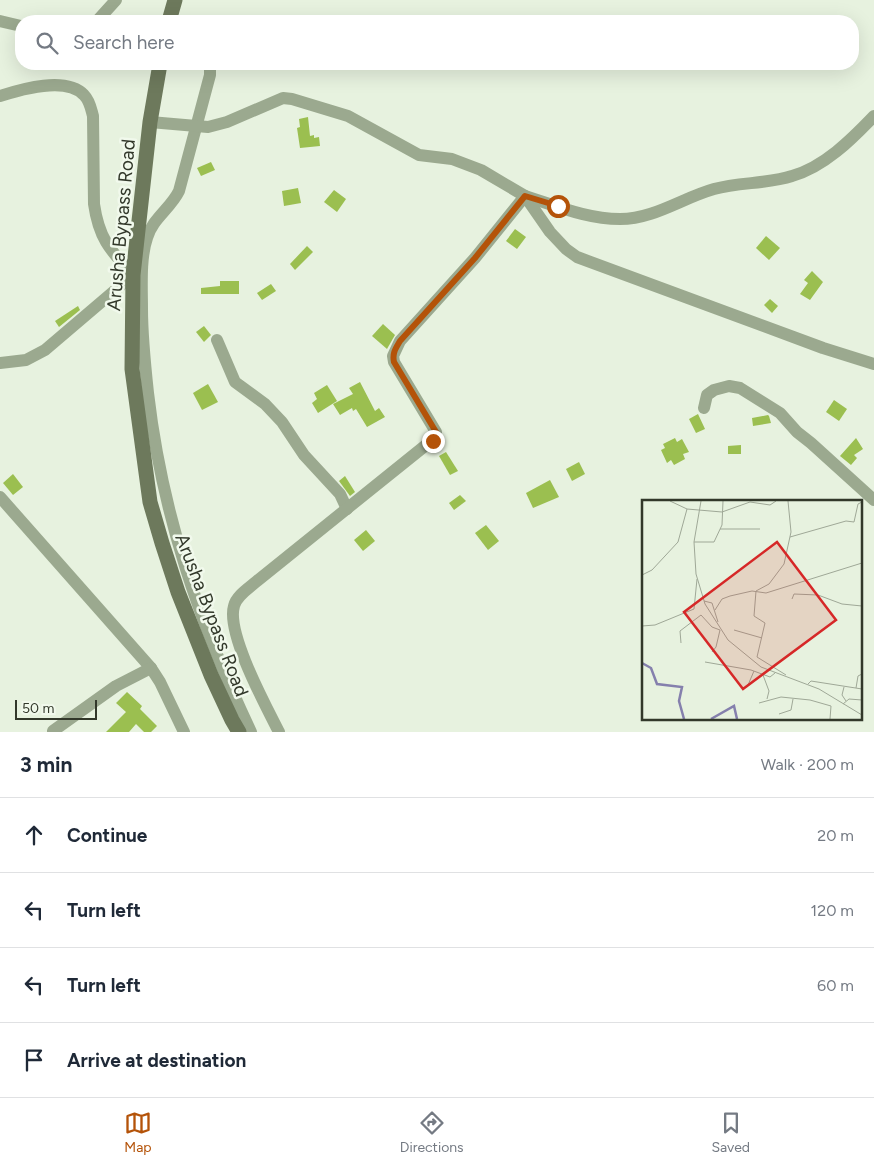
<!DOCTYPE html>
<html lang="en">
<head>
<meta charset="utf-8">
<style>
  body { margin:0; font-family:Figtree,sans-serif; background:#f6f6f7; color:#1f2937 }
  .scale { position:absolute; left:15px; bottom:12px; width:82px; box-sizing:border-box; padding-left:5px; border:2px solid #32382a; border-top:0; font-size:14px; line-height:18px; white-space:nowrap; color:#32382a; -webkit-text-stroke:4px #f1f9ec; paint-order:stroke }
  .stop { position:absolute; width:15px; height:15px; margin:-11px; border:4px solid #b45309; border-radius:50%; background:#fff }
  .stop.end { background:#b45309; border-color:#fff; box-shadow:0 1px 5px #0008 }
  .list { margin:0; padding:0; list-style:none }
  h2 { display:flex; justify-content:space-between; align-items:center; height:65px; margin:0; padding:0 20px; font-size:21px }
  h2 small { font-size:16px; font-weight:400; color:#747a83 }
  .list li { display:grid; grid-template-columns:32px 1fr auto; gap:15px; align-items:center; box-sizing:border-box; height:75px; padding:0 20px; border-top:1px solid #e0e1e3 }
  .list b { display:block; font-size:19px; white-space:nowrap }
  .list em { font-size:16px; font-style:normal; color:#747a83 }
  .icon { flex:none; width:28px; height:28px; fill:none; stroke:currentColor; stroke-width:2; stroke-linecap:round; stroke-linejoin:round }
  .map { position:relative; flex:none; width:874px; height:732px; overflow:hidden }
  .search { position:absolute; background:#fff; box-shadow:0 5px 20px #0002; left:15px; right:15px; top:15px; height:55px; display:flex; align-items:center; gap:12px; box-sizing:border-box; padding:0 18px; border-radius:20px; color:#747a83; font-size:19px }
  .sheet { height:365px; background:#fff }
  nav { display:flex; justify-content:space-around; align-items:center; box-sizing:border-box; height:70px; border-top:1px solid #e0e1e3; background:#fff; font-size:14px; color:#747a83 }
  nav a { display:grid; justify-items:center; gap:2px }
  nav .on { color:#b45309 }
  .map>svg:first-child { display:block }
  .building { fill:#9bbf50 }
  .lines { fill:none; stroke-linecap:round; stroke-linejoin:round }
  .street { stroke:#9ba98f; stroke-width:12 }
  .primary { stroke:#6d795c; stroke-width:15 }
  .route { stroke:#b45309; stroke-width:6 }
  .labels { text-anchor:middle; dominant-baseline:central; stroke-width:5; stroke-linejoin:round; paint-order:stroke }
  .street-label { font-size:19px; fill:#32382a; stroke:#f1f9ec }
  .inset-river { fill:none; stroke:#8580ad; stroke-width:2.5 }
  .inset-road { fill:none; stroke:#9fa897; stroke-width:1 }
  .view { fill:#d62828; fill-opacity:0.15; stroke:#d62828; stroke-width:2.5 }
  .inset-edge { fill:none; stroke:#32382a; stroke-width:2.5 }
</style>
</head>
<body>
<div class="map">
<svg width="874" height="732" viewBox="0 0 874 732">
  <rect width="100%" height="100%" fill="#e7f2df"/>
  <g class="building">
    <polygon points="308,117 310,136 314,135 314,138 319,137 320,146 300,148 297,128 300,127 299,119"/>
    <polygon points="211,162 215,170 201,176 197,168"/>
    <polygon points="298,188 301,203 284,206 282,191"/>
    <polygon points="334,190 346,199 337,212 324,202"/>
    <polygon points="515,229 526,237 517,249 506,241"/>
    <polygon points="766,236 780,248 769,260 756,248"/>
    <polygon points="307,246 313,252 295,270 290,264"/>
    <polygon points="812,271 823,282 810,300 800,294 808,283 804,280"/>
    <polygon points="220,281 239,281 239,294 201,294 201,288 220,286"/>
    <polygon points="271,284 276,291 262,300 257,293"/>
    <polygon points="770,299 778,306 772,313 764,305"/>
    <polygon points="78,306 80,310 59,327 55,321"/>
    <polygon points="383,324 395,335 387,349 372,336"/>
    <polygon points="204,326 211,335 204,342 196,332"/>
    <polygon points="360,382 375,411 379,408 385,417 367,427 356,409 353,411 352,408 340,415 333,404 353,394 349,388"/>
    <polygon points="208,384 218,402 202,410 193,393"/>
    <polygon points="327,385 337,401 318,413 312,403 317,399 314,393"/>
    <polygon points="834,400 847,409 839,421 826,412"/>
    <polygon points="698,414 705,429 696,433 689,419"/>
    <polygon points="768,415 769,416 771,423 753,426 752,418"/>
    <polygon points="675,438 677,442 682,439 689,452 683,454 685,459 674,465 671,460 667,463 661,450 665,448 663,444"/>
    <polygon points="856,438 863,449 854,455 857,458 851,465 840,456"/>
    <polygon points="741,445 741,454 728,454 728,446"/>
    <polygon points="446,452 458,471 450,475 439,456"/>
    <polygon points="579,462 585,474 572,481 566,469"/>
    <polygon points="13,474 23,487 13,495 3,483"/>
    <polygon points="345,476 355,492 350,496 339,481"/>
    <polygon points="550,480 559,497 533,508 526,493"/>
    <polygon points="460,495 466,501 454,510 449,503"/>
    <polygon points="486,525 499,541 488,550 475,533"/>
    <polygon points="366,530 375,541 363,551 354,540"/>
    <polygon points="127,692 142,706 140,709 157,726 151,732 144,732 136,724 129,732 106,732 126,712 116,703"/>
  </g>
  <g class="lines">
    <g class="street">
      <polyline points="0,21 21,26"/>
      <polyline points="97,21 116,0"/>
      <path d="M210,64v11l-31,116c-8,17 -27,28 -32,47 -7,20 -5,50 -5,71 0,28 3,56 6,84 14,121 51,229 103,339"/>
      <path d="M0,96c22,-7 66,-20 84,-1 6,6 7,14 9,21l1,88c5,35 16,46 39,71l-88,75 -19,10 -26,3"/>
      <polyline points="150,122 208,127 227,122 283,98 292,99 348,116 419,155 452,159 481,170 525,196 550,232 566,249 577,257 823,348 874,364"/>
      <polyline points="217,340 235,382 265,404 282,422 304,455 340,494 347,509"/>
      <polyline points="704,408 707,395 714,390 729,386 740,388 780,413 797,432 811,443 874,500"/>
      <polyline points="0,497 151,668 160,682 184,732"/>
      <polyline points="53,731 116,686 151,668"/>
      <path d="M279,732c-13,-26 -53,-99 -45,-126 2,-10 15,-18 23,-25l179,-144v-5l-42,-70 -1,-6 7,-15 75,-83 50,-62c32,10 62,23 95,23 34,0 62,-21 94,-30 25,-7 54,-5 78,-13 32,-9 59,-36 82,-60"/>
    </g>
    <g class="primary">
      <polyline points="169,21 175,0"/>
      <polyline points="160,64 150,122 133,275 132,369 150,502 162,543 178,592 211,675 232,720 239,732"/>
    </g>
  </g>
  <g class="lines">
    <path class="route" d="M433,441l3,-4v-5l-42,-70c-2,-9 2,-14 6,-21l75,-83 50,-62 33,10"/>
  </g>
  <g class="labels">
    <g class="street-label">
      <text transform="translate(121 225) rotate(-85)">Arusha Bypass Road</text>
      <text transform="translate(212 615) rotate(69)">Arusha Bypass Road</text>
    </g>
  </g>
  <g transform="translate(642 500)">
    <rect width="220" height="220" fill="#e7f2df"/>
    <path class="inset-river" d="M0,163l9,5 6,16 25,3 -3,14 5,18M69,219l23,-13 3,13"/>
    <path class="inset-road" d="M28,1l17,8M59,1l-7,41 2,32 9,30 23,36 33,27 58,22 43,26M78,29h40M148,37l56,-16 8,1 4,-18 4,-2M52,42h20l8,-17 1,-24M0,75l10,-5 26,-28 9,-33 35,3 28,-10 20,3 6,-4M150,99l2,-5 24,1 24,9 20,2M62,101l8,2 6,19M73,110l7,-11 8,-3 22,-5 14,2 96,-30M0,126l13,-1 39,-16 3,-30M92,130l28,8M39,143l-1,-12 21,-16 11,12 8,3 -4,17 -4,5M63,162l46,8 19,7 5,-4M121,175l6,16 -2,8M144,175l-29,-18 8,-34 -11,-7 2,-25 13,-7 15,-20 7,-32 -3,-31M166,184l3,-3 51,8M106,185l6,-14M202,187l-2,8 4,6M214,188l2,-12 4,-2M117,203l22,-6 29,3 21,6 -1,13M201,204l6,-5 13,1M137,214l12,-4 2,-11"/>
    <path class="view" d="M135,42l59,78 -93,69 -59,-77z"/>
    <rect width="220" height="220" class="inset-edge"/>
  </g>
</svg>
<div class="scale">50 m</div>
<div class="stop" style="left:558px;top:206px"></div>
<div class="stop end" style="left:433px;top:441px"></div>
<div class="search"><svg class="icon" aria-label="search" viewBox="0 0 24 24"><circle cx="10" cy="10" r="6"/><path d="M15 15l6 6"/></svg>Search here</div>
</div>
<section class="sheet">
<h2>3 min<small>Walk · 200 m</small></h2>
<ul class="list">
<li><svg class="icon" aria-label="ahead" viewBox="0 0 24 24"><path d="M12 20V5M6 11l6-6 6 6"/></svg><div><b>Continue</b></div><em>20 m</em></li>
<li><svg class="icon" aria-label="left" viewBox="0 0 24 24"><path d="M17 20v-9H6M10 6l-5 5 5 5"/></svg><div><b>Turn left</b></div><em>120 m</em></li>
<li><svg class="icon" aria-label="left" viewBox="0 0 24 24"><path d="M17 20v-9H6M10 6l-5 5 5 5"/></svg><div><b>Turn left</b></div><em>60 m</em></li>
<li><svg class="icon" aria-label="arrive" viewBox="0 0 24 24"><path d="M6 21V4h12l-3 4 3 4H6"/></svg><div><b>Arrive at destination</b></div></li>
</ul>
</section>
<nav>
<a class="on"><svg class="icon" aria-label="map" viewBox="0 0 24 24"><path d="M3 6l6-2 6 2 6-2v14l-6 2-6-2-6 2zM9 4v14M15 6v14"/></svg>Map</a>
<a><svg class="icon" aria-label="directions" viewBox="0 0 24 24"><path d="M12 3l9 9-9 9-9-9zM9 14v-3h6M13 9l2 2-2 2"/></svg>Directions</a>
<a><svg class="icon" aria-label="saved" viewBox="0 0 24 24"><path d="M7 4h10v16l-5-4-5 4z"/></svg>Saved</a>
</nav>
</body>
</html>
